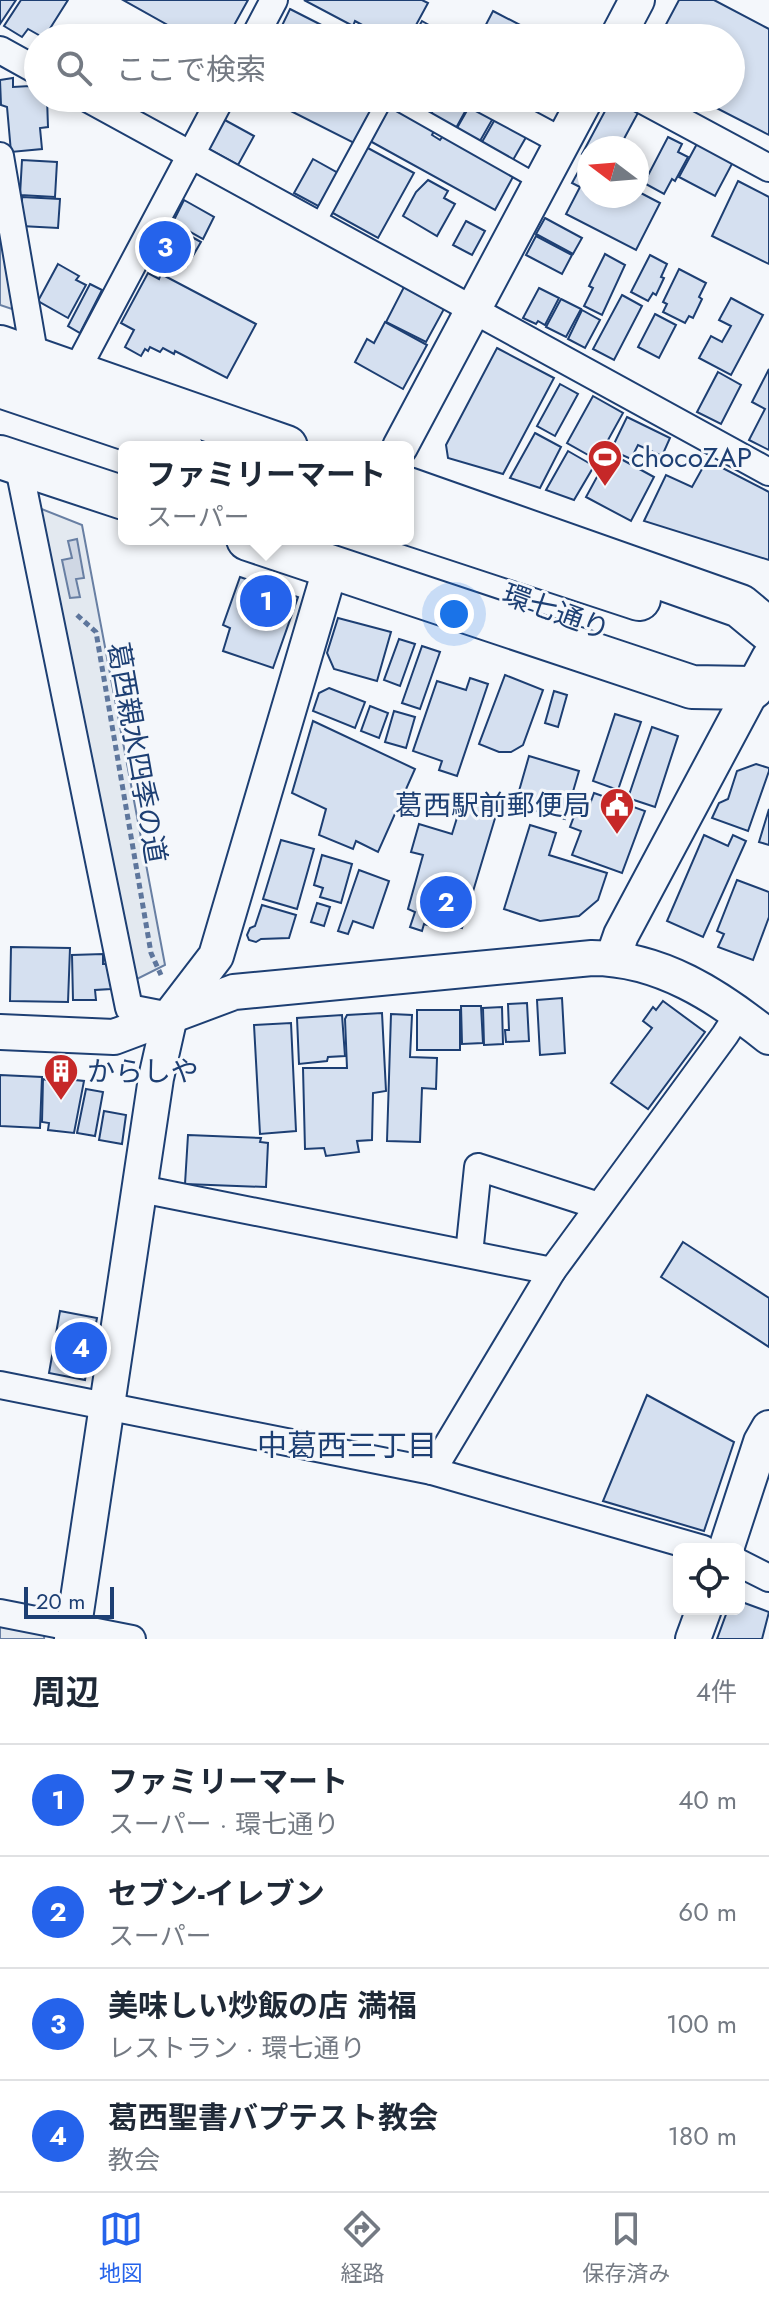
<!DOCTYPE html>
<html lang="ja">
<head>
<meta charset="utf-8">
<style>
  body { margin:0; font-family:Jost,"Noto Sans JP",sans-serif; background:#f6f6f7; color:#1f2937 }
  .controls { position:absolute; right:24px; bottom:24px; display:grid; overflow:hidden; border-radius:12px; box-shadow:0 4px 12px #0003 }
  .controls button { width:72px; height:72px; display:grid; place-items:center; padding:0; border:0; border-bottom:2px solid #e0e1e3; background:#fff; color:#1f2937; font:40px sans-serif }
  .compass { position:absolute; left:577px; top:136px; width:72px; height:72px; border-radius:50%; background:#fff; box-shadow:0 4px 12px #0003; rotate:286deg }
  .scale { position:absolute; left:24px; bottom:20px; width:90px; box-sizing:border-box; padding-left:8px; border:4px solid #1d3f73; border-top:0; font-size:22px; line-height:28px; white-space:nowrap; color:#1d3f73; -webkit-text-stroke:6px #f4f7fb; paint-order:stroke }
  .you { position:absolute; left:454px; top:614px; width:28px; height:28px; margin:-20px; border:6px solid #fff; border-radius:50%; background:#1a73e8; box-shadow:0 0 0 12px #1a73e833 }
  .badge { display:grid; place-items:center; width:52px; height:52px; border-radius:50%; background:#2563eb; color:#fff; font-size:26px; font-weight:700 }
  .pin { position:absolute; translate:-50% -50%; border:4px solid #fff; box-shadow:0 2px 8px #0006 }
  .popup { position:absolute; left:118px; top:441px; width:296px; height:104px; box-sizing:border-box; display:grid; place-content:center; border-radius:12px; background:#fff; filter:drop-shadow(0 2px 6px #0005); font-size:26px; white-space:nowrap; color:#747a83 }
  .popup b { font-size:30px; color:#1f2937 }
  .popup::after { content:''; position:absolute; left:50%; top:100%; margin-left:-16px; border:16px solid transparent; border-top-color:#fff }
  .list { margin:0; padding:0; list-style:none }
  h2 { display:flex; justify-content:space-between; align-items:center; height:104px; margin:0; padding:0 32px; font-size:34px }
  h2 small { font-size:26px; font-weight:400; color:#747a83 }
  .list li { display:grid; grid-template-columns:52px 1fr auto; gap:24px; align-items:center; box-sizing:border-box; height:112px; padding:0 32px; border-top:2px solid #e0e1e3 }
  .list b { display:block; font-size:30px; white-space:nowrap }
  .list p { margin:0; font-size:26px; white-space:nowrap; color:#747a83 }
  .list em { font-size:26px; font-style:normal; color:#747a83 }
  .icon { flex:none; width:44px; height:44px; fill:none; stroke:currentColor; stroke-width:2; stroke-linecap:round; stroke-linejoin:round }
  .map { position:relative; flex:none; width:769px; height:1639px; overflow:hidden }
  .search { position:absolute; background:#fff; box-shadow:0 4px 12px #0003; left:24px; right:24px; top:24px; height:88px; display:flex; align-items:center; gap:20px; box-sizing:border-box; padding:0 28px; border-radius:44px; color:#747a83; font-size:30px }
  .sheet { height:552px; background:#fff }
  nav { display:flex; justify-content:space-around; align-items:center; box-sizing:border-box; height:112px; border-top:2px solid #e0e1e3; background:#fff; font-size:22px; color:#747a83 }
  nav a { display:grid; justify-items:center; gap:4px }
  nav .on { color:#2563eb }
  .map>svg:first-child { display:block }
  .green { fill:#e3e9f0; stroke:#687fa3; stroke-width:2 }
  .parking { fill:#e3e8f0; stroke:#687fa3; stroke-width:2 }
  .water { fill:#cfd7e4; stroke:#687fa3; stroke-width:2 }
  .building { fill:#d5e0f0; stroke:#1d3f73; stroke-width:2 }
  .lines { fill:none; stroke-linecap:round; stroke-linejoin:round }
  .service-casing { stroke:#1d3f73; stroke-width:18 }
  .minor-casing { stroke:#1d3f73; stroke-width:30 }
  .tertiary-casing { stroke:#1d3f73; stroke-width:38 }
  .primary-casing { stroke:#1d3f73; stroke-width:46 }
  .path { stroke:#5e769c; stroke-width:5; stroke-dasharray:6 4; stroke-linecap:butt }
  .service { stroke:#f4f7fb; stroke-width:14 }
  .minor { stroke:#f4f7fb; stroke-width:26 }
  .tertiary { stroke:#f4f7fb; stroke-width:34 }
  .primary { stroke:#f4f7fb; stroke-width:42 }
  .labels { text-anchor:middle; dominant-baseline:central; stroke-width:6; stroke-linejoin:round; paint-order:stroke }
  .poi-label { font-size:28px; fill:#1d3f73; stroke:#f4f7fb; text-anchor:start }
  .street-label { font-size:28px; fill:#1d3f73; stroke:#f4f7fb }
  .neighbourhood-label { font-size:30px; fill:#1d3f73; stroke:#f4f7fb }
</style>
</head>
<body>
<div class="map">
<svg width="769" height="1639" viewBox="0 0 769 1639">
  <rect width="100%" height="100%" fill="#f4f7fb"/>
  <g class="green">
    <polygon points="34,506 82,525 165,965 129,983"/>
    <polygon points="0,1622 45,1630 44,1639 0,1639"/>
  </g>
  <polygon class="parking" points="0,175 24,313 0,305"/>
  <polygon class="water" points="77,539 84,578 76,579 80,597 70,598 62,560 72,558 68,541"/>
  <g class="building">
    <polygon points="0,0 16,0 0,24"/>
    <polygon points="21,0 68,0 44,38 28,29 22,37 4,26"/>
    <polygon points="123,0 248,0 227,38 191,38"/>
    <polygon points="304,0 422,0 428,3 409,38 386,38 355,21 353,26"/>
    <polygon points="679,0 714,0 769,29 769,135 697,98 731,98 731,38 648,38 654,28 662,32"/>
    <polygon points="290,9 347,38 276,38"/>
    <polygon points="493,11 524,27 518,38 479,38"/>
    <polygon points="422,21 443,33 440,38 412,38"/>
    <polygon points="448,27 468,38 442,38"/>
    <polygon points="13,78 13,87 30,86 38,90 38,98 47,98 48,127 40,128 42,149 11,152 7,107 1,105 0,80"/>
    <polygon points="265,98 379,98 356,144"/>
    <polygon points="419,98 439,98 431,113 416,105"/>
    <polygon points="440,98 472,99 456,128 431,114"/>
    <polygon points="612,98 639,111 619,148 589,148 589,157 582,154"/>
    <polygon points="473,100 496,113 480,141 457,128"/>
    <polygon points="388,106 434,131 432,135 440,140 443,136 514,175 495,210 370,141"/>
    <polygon points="498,114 529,132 513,160 482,142"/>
    <polygon points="223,119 254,136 238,165 207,148"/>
    <polygon points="668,137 682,144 678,152 688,157 675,181 672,179 664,194 644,183"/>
    <polygon points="698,142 733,162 715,196 679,177"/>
    <polygon points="366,147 414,173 378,238 331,212"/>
    <polygon points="313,159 338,173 320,207 294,193"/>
    <polygon points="22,160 57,162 55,197 20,195"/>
    <polygon points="583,163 589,167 589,196 637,196 637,191 660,203 636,250 566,214 580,187 572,183"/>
    <polygon points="428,180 448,191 444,198 455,204 437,236 403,216 416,192"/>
    <polygon points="738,181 769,197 769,264 712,236"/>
    <polygon points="22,197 60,199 58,228 21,226"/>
    <polygon points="184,200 214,217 203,239 173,222"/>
    <polygon points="545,218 582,238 573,254 536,234"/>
    <polygon points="466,221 485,231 472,255 453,245"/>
    <polygon points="168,224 201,242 187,266 155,249"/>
    <polygon points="536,236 572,255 562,274 526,255"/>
    <polygon points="605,254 625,265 602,315 584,306 593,288 589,286"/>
    <polygon points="650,255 667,264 661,277 664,278 656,295 653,293 648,301 631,292"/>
    <polygon points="58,264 79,276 76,280 86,285 68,318 38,301"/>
    <polygon points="679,269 706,283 699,297 702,299 693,318 689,316 685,323 663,312 667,304 663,302"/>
    <polygon points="148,273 159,279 161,274 256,324 227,378 175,351 174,354 163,348 160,352 150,347 148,351 145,349 141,356 125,347 134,330 121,323"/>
    <polygon points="90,284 102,290 80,333 68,326"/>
    <polygon points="404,287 444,309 426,342 386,322"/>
    <polygon points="539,288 559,298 545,325 538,321 536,324 523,318"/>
    <polygon points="622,295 642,306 614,360 593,349"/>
    <polygon points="731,298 763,315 731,375 699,358 711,336 722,342 731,326 719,320"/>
    <polygon points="561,299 581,309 566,337 546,327"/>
    <polygon points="582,310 600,320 585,348 568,339"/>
    <polygon points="655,314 676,325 659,358 638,347"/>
    <polygon points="385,322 427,345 403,389 355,362 367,339 374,343"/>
    <polygon points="497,348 554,378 503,474 448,458 446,445"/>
    <polygon points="769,369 769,450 749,440 765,409 752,402"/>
    <polygon points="718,372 741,385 721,424 697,412"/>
    <polygon points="560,384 578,394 555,436 537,426"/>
    <polygon points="593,396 623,413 597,460 567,443"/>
    <polygon points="627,417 670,438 662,456 638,445 631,459 611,450"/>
    <polygon points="535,433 561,447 540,488 510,478"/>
    <polygon points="568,451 594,466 574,500 546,490"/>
    <polygon points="610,453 654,477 631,521 586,497"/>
    <polygon points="707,460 769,492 769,560 644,521 666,475 692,487"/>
    <polygon points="240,577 298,597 273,668 223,651 230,628 223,625"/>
    <polygon points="338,618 391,632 377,681 334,669 327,653"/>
    <polygon points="399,639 415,644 400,686 384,680"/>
    <polygon points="422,646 440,652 420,709 402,703"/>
    <polygon points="505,675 543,690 523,745 511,752 499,752 479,744"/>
    <polygon points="470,678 488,684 457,776 439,770 442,761 413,751 437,681 466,690"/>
    <polygon points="329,688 365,702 355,728 313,711 319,693"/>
    <polygon points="554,691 567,695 558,727 545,723"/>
    <polygon points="370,706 388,713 379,738 361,731"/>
    <polygon points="394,711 415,717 406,748 385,742"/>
    <polygon points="615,714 641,722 618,790 593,781"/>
    <polygon points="313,721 415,769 378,852 356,841 353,849 319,835 326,809 292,793"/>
    <polygon points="652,727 678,736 655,807 628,798"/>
    <polygon points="529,756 579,771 565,819 515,805"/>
    <polygon points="756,764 769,768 769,771 748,831 712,818 719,803 728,799 737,771"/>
    <polygon points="594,793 645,811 622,873 572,855 581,831 570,827 576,811 586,815"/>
    <polygon points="464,795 499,805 462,928 443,923 442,929 424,924 422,931 410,927 415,912 408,909 423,855 411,852 419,824 452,834"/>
    <polygon points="769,809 769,845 759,842"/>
    <polygon points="530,825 556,833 549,855 607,873 598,900 579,916 540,921 504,909"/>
    <polygon points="704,835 728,846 733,835 746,841 703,937 667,921"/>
    <polygon points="281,840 314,849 297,909 263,899"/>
    <polygon points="322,855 352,864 341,903 320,897 323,888 314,885"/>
    <polygon points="359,870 389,881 373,928 353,921 348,934 338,931"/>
    <polygon points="737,880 769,892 769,917 753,960 718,947 724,934 717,931"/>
    <polygon points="317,903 330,907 324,926 311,922"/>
    <polygon points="262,905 296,915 289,938 261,939 256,942 249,940 247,935 250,928 255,926"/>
    <polygon points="11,947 70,948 68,1002 10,1001"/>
    <polygon points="103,954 103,964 111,964 111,989 95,990 96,1000 73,1000 72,955"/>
    <polygon points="562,998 565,1053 540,1055 537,1000"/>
    <polygon points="663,1001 705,1032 648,1109 611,1083 652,1028 643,1021 653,1007 656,1010"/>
    <polygon points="527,1003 529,1041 506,1042 505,1030 509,1030 508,1004"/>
    <polygon points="461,1006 481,1006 483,1043 462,1044"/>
    <polygon points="502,1007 503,1044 484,1045 483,1008"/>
    <rect x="417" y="1010" width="43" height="40"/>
    <polygon points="382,1013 386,1091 373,1093 372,1140 357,1141 359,1152 326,1156 324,1148 305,1149 303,1068 347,1068 345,1019 347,1015"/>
    <polygon points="391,1014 412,1015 410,1057 437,1058 436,1089 422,1088 420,1142 387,1141"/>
    <polygon points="342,1015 345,1056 328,1057 327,1061 299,1064 297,1018"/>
    <polygon points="291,1023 296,1131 260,1134 254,1025"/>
    <polygon points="0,1075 42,1077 40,1128 0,1126"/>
    <polygon points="55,1078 84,1081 74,1133 48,1130 49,1123 42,1122 43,1079 54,1082"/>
    <polygon points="86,1089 103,1092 95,1136 77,1133"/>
    <polygon points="104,1111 126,1115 122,1144 99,1140"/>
    <polygon points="188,1135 261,1138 260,1142 268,1143 266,1187 185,1184"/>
    <polygon points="683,1242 769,1298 769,1347 661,1277"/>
    <polygon points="60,1311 97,1318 85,1380 49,1373"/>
    <polygon points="647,1395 734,1442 704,1531 603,1501"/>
    <polygon points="739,1601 769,1612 762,1639 717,1639 728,1609 739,1609"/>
  </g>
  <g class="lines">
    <g class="service-casing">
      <g id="service">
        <polyline points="389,98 541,184"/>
        <polyline points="317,225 386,98"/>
      </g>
    </g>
    <g class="minor-casing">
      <g id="minor">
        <polyline points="254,38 274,0"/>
        <polyline points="0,50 38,71"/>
        <polyline points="87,98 769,472"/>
        <polyline points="481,98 563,142"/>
        <polyline points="639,98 769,168"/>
        <polyline points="0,156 35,359"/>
        <polyline points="75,373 221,98"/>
        <polyline points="18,463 129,1008 170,1016"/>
        <polyline points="141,1189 552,1271"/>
        <polyline points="469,1254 478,1167 599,1206"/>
        <polyline points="0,1385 432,1471 703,1549"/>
        <polyline points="432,1471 552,1271 725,1035 739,1013"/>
        <polyline points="739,1563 769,1578"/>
        <polyline points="0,1613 132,1639"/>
      </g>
    </g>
    <g class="tertiary-casing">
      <g id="tertiary">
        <polyline points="617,38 637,0"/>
        <polyline points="400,447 586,98"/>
        <polyline points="613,958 621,935 769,658"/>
        <path d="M0,1032l114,5 120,-45 358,-34c68,0 126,38 177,79"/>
        <polyline points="726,1549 761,1442 769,1428"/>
        <polyline points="72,1639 156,1078 170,1016 216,956 331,566"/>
        <polyline points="693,1639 704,1609"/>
      </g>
    </g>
    <g class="primary-casing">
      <g id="primary">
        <polyline points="0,347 286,447"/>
        <polyline points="0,386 181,447"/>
        <polyline points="0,457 124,498"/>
        <polyline points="408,489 740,606 769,630"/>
        <polyline points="408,523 639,599"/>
        <polyline points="248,539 692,687 752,688"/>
      </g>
    </g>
    <polyline class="path" points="77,615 96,632 151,953 161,975"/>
    <use href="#service" class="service"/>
    <use href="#minor" class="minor"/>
    <use href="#tertiary" class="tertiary"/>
    <use href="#primary" class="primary"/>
  </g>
  <defs>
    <g id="stadium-pin" transform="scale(1.8)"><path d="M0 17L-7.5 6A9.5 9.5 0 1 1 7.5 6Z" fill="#c62828" stroke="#f4f7fb"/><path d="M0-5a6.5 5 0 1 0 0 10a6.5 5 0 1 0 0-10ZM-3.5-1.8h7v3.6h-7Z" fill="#fff"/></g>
    <g id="civic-pin" transform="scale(1.8)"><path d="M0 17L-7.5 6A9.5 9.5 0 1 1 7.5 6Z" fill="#c62828" stroke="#f4f7fb"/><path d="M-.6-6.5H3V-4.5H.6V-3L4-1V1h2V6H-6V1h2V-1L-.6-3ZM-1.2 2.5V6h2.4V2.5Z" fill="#fff"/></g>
    <g id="building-pin" transform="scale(1.8)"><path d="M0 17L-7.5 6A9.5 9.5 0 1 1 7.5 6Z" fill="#c62828" stroke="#f4f7fb"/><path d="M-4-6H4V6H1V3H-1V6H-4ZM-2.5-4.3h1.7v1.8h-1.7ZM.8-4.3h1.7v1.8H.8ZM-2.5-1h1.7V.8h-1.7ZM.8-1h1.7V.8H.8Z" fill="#fff"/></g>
  </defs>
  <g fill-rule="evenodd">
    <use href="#stadium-pin" x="605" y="457"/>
    <use href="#civic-pin" x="617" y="805"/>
    <use href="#building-pin" x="61" y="1071"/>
  </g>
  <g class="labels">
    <g class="poi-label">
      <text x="631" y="457">chocoZAP</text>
      <text x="591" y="805" text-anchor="end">葛西駅前郵便局</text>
      <text x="87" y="1071">からしや</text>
    </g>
    <g class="street-label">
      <text transform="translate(556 612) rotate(20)">環七通り</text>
      <text transform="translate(137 753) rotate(80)">葛西親水四季の道</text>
    </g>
    <g class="neighbourhood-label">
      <text x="347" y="1445">中葛西三丁目</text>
    </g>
  </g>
</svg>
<div class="controls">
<button><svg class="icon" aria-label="locate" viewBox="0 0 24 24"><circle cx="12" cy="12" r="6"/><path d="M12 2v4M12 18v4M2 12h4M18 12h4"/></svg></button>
</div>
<svg class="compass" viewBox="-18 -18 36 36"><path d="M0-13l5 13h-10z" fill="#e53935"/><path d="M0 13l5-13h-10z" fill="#747a83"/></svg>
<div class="scale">20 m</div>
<div class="you"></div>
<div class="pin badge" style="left:266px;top:601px">1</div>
<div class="popup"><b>ファミリーマート</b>スーパー</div>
<div class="pin badge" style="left:446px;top:902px">2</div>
<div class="pin badge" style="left:165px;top:247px">3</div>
<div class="pin badge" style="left:81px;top:1348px">4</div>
<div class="search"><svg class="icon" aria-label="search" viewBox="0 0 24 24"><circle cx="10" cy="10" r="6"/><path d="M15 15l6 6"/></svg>ここで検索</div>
</div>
<section class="sheet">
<h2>周辺<small>4件</small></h2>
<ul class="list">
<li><span class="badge">1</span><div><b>ファミリーマート</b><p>スーパー · 環七通り</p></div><em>40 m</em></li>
<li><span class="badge">2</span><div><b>セブン-イレブン</b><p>スーパー</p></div><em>60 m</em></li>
<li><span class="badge">3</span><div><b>美味しい炒飯の店 満福</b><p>レストラン · 環七通り</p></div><em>100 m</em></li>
<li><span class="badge">4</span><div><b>葛西聖書バプテスト教会</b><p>教会</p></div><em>180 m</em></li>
</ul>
</section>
<nav>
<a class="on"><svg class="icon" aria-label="map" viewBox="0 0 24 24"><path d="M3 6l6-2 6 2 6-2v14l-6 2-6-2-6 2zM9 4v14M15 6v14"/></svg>地図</a>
<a><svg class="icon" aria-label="directions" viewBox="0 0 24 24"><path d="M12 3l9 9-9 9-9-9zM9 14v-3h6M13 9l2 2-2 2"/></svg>経路</a>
<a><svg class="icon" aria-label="saved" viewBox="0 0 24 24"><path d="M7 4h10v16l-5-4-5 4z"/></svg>保存済み</a>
</nav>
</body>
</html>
